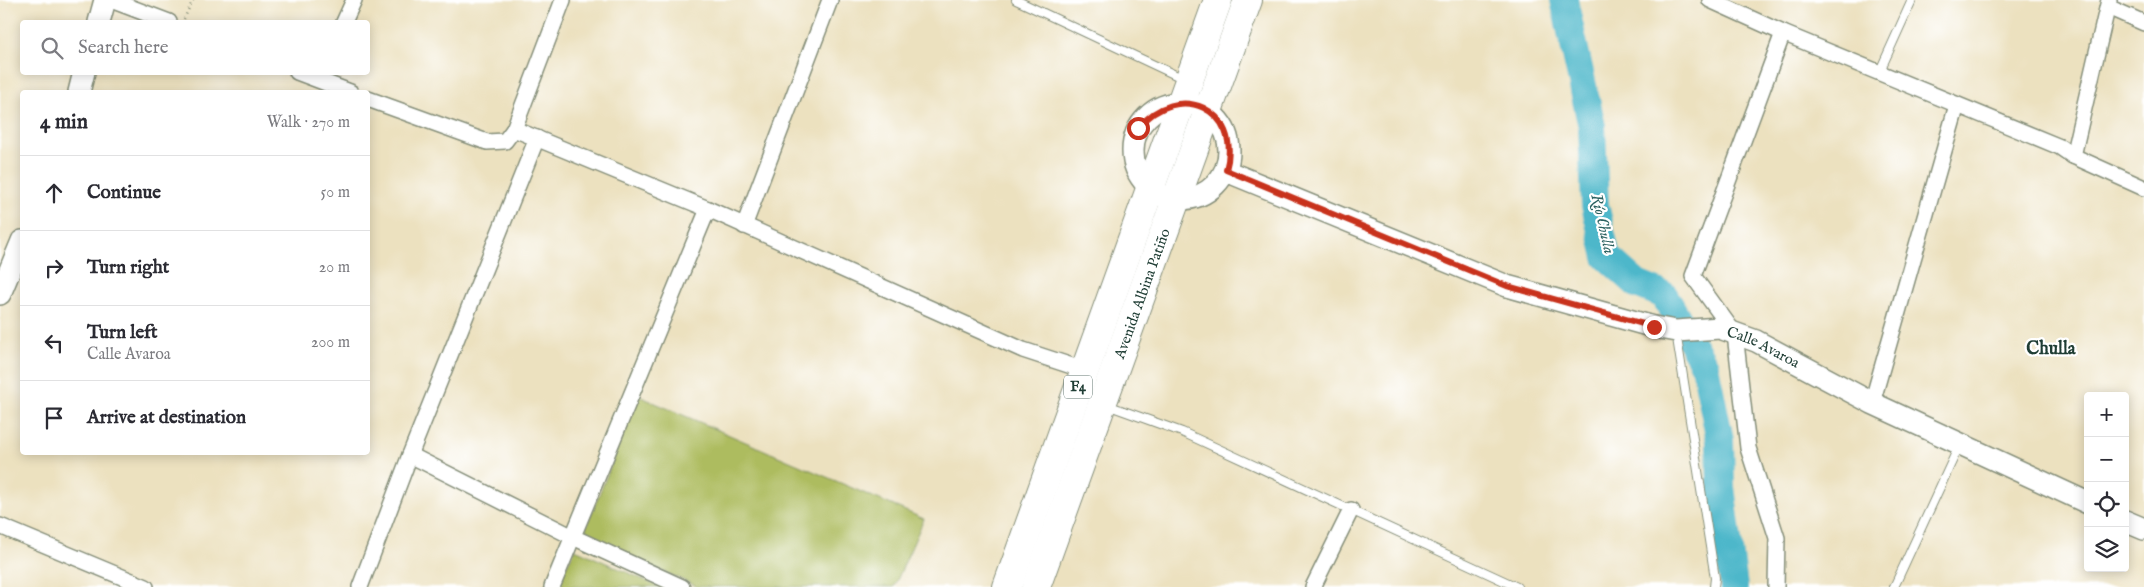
<!DOCTYPE html>
<html lang="en">
<head>
<meta charset="utf-8">
<style>
  body { margin:0; font-family:"IM FELL English",serif; background:#f2f2f3; color:#2b2b33 }
  .controls { position:absolute; right:15px; bottom:15px; display:grid; overflow:hidden; border-radius:5px; box-shadow:0 2px 12px #0003 }
  .controls button { width:45px; height:45px; display:grid; place-items:center; padding:0; border:0; border-bottom:1px solid #e1e1e2; background:#fff; color:#2b2b33; font:25px sans-serif }
  .stop { position:absolute; width:15px; height:15px; margin:-11px; border:4px solid #c8321e; border-radius:50%; background:#fff }
  .stop.end { background:#c8321e; border-color:#fff; box-shadow:0 1px 5px #0008 }
  .list { margin:0; padding:0; list-style:none }
  h2 { display:flex; justify-content:space-between; align-items:center; height:65px; margin:0; padding:0 20px; font-size:21px }
  h2 small { font-size:16px; font-weight:400; color:#7c7c81 }
  .list li { display:grid; grid-template-columns:32px 1fr auto; gap:15px; align-items:center; box-sizing:border-box; height:75px; padding:0 20px; border-top:1px solid #e1e1e2 }
  .list b { display:block; font-size:19px; white-space:nowrap }
  .list p { margin:0; font-size:16px; white-space:nowrap; color:#7c7c81 }
  .list em { font-size:16px; font-style:normal; color:#7c7c81 }
  .icon { flex:none; width:28px; height:28px; fill:none; stroke:currentColor; stroke-width:2; stroke-linecap:round; stroke-linejoin:round }
  .map { position:relative; flex:none; width:2144px; height:587px; overflow:hidden }
  .search { position:absolute; background:#fff; box-shadow:0 2px 12px #0003; left:20px; top:20px; width:350px; height:55px; display:flex; align-items:center; gap:12px; box-sizing:border-box; padding:0 18px; border-radius:5px; color:#7c7c81; font-size:19px }
  .panel { position:absolute; background:#fff; box-shadow:0 2px 12px #0003; left:20px; top:90px; width:350px; height:365px; border-radius:5px }
  .map>svg:first-child { display:block }
  .green { fill:#adbc5e; stroke:#667c49 }
  .lines { fill:none; stroke-linecap:round; stroke-linejoin:round }
  .river { stroke:#4db7ca; stroke-width:28 }
  .lane-casing { stroke:#868f7a; stroke-width:10 }
  .street-casing { stroke:#868f7a; stroke-width:18 }
  .secondary-casing { stroke:#868f7a; stroke-width:24 }
  .highway-casing { stroke:#868f7a; stroke-width:30 }
  .path { stroke:#868f7a; stroke-width:2.5; stroke-dasharray:1 4; stroke-linecap:butt }
  .lane { stroke:#fff; stroke-width:8 }
  .street { stroke:#fff; stroke-width:15 }
  .secondary { stroke:#fff; stroke-width:21 }
  .highway { stroke:#fff; stroke-width:28 }
  .route { stroke:#c8321e; stroke-width:6 }
  .labels { text-anchor:middle; dominant-baseline:central; stroke-width:4.5; stroke-linejoin:round; paint-order:stroke }
  .shield { fill:#fff; stroke:#627771; stroke-width:1 }
  .shield-label { font-size:14px; font-weight:bold; fill:#1f3d34 }
  .street-label { font-size:15px; fill:#1f3d34; stroke:#fff }
  .water-label { font-size:16px; font-style:italic; fill:#2d6261; stroke:#fff }
  .quarter-label { font-size:18px; font-weight:bold; fill:#1f3d34; stroke:#fff }
</style>
</head>
<body>
<div class="map">
<svg width="2144" height="587" viewBox="0 0 2144 587">
  <rect width="100%" height="100%" fill="#fff"/>
  <filter id="ink" filterUnits="userSpaceOnUse"><feTurbulence type="fractalNoise" baseFrequency=".02" numOctaves="2"/><feDisplacementMap in="SourceGraphic" scale="10" xChannelSelector="R" yChannelSelector="G"/><feConvolveMatrix kernelMatrix="1 2 1 2 8 2 1 2 1" color-interpolation-filters="sRGB"/></filter>
  <filter id="wash" filterUnits="userSpaceOnUse"><feTurbulence type="fractalNoise" baseFrequency=".0096" numOctaves="4" result="noise"/><feDisplacementMap in="SourceGraphic" scale="20" xChannelSelector="R" yChannelSelector="G"/><feGaussianBlur stdDeviation="1.12" result="paint"/><feColorMatrix in="noise" values="0 0 0 0 0 0 0 0 0 0 0 0 0 0 0 0 0 1.4 0 .05"/><feComposite in="paint" operator="in"/></filter>
  <g filter="url(#wash)">
    <rect width="100%" height="100%" fill="#ece1bf"/>
    <g class="green">
      <polygon points="639,396 924,519 894,587 698,587 586,537 586,527"/>
      <polygon points="575,549 660,587 556,587"/>
    </g>
    <g class="lines">
      <polyline class="river" points="1564,0 1592,127 1595,205 1607,257 1637,284 1664,295 1705,366 1720,440 1721,487 1734,587"/>
    </g>
  </g>
  <g filter="url(#ink)">
    <g class="lines">
      <g class="lane-casing">
        <g id="lane">
          <polyline points="1016,0 1184,79"/>
          <polyline points="1879,73 1912,0"/>
          <polyline points="1676,332 1715,578 1714,587"/>
          <polyline points="1107,405 1182,432 1517,587"/>
          <polyline points="1894,587 1959,446"/>
        </g>
      </g>
      <g class="street-casing">
        <g id="street">
          <polyline points="111,0 169,22"/>
          <polyline points="1710,0 1783,33 2060,147 2073,156 2144,188"/>
          <polyline points="2108,7 2144,23"/>
          <polyline points="344,22 354,0"/>
          <polyline points="297,72 350,92"/>
          <polyline points="368,99 487,142 505,141 514,129 708,209 1023,350 1084,370"/>
          <polyline points="514,129 563,0"/>
          <polyline points="2073,156 2109,0"/>
          <polyline points="744,226 830,0"/>
          <polyline points="1872,403 1957,105"/>
          <polyline points="410,455 573,537 682,587"/>
          <polyline points="0,526 146,587"/>
          <polyline points="360,587 410,455 537,138"/>
          <polyline points="552,587 708,209"/>
          <polyline points="1313,587 1351,510"/>
          <polyline points="1776,587 1777,538 1748,448 1735,334 1693,276 1783,33"/>
        </g>
      </g>
      <g class="secondary-casing">
        <g id="secondary">
          <polyline points="99,22 105,0"/>
          <polyline points="79,92 84,72"/>
          <circle cx="1181" cy="151" r="48"/>
          <path id="s1" d="M1226,171l281,115 147,41 22,4 44,-3 36,13 116,62 216,100"/>
          <polyline points="0,294 22,241"/>
          <polyline points="2125,521 2144,529"/>
        </g>
      </g>
      <g class="highway-casing">
        <g id="highway">
          <polyline points="1007,587 1218,0"/>
          <path id="s2" d="M1036,587l212,-587"/>
        </g>
      </g>
      <polyline class="path" points="184,19 193,0"/>
      <use href="#lane" class="lane"/>
      <use href="#street" class="street"/>
      <use href="#secondary" class="secondary"/>
      <use href="#highway" class="highway"/>
    </g>
  </g>
  <g class="lines" filter="url(#ink)">
    <path class="route" d="M1138,128c40,-49 105,-19 88,42l281,116 147,41"/>
  </g>
  <g class="labels">
    <rect class="shield" x="1064" y="375.5" width="28" height="23" rx="4"/>
    <g class="shield-label">
      <text x="1078" y="387">F4</text>
    </g>
    <g class="street-label">
      <text stroke="none"><textPath href="#s2" startOffset="312">Avenida Albina Patiño</textPath></text>
      <text stroke="none"><textPath href="#s1" startOffset="570">Calle Avaroa</textPath></text>
    </g>
    <g class="water-label">
      <text transform="translate(1602 224) rotate(77)">Río Chulla</text>
    </g>
    <g class="quarter-label">
      <text x="2051" y="349">Chulla</text>
    </g>
  </g>
</svg>
<div class="controls">
<button>+</button>
<button>−</button>
<button><svg class="icon" aria-label="locate" viewBox="0 0 24 24"><circle cx="12" cy="12" r="6"/><path d="M12 2v4M12 18v4M2 12h4M18 12h4"/></svg></button>
<button><svg class="icon" aria-label="layers" viewBox="0 0 24 24"><path d="M12 4l9 5-9 5-9-5zM3 14l9 5 9-5"/></svg></button>
</div>
<div class="stop" style="left:1138px;top:128px"></div>
<div class="stop end" style="left:1654px;top:327px"></div>
<div class="search"><svg class="icon" aria-label="search" viewBox="0 0 24 24"><circle cx="10" cy="10" r="6"/><path d="M15 15l6 6"/></svg>Search here</div>
<section class="panel">
<h2>4 min<small>Walk · 270 m</small></h2>
<ul class="list">
<li><svg class="icon" aria-label="ahead" viewBox="0 0 24 24"><path d="M12 20V5M6 11l6-6 6 6"/></svg><div><b>Continue</b></div><em>50 m</em></li>
<li><svg class="icon" aria-label="right" viewBox="0 0 24 24"><path d="M7 20v-9h11M14 6l5 5-5 5"/></svg><div><b>Turn right</b></div><em>20 m</em></li>
<li><svg class="icon" aria-label="left" viewBox="0 0 24 24"><path d="M17 20v-9H6M10 6l-5 5 5 5"/></svg><div><b>Turn left</b><p>Calle Avaroa</p></div><em>200 m</em></li>
<li><svg class="icon" aria-label="arrive" viewBox="0 0 24 24"><path d="M6 21V4h12l-3 4 3 4H6"/></svg><div><b>Arrive at destination</b></div></li>
</ul>
</section>
</div>
</body>
</html>
